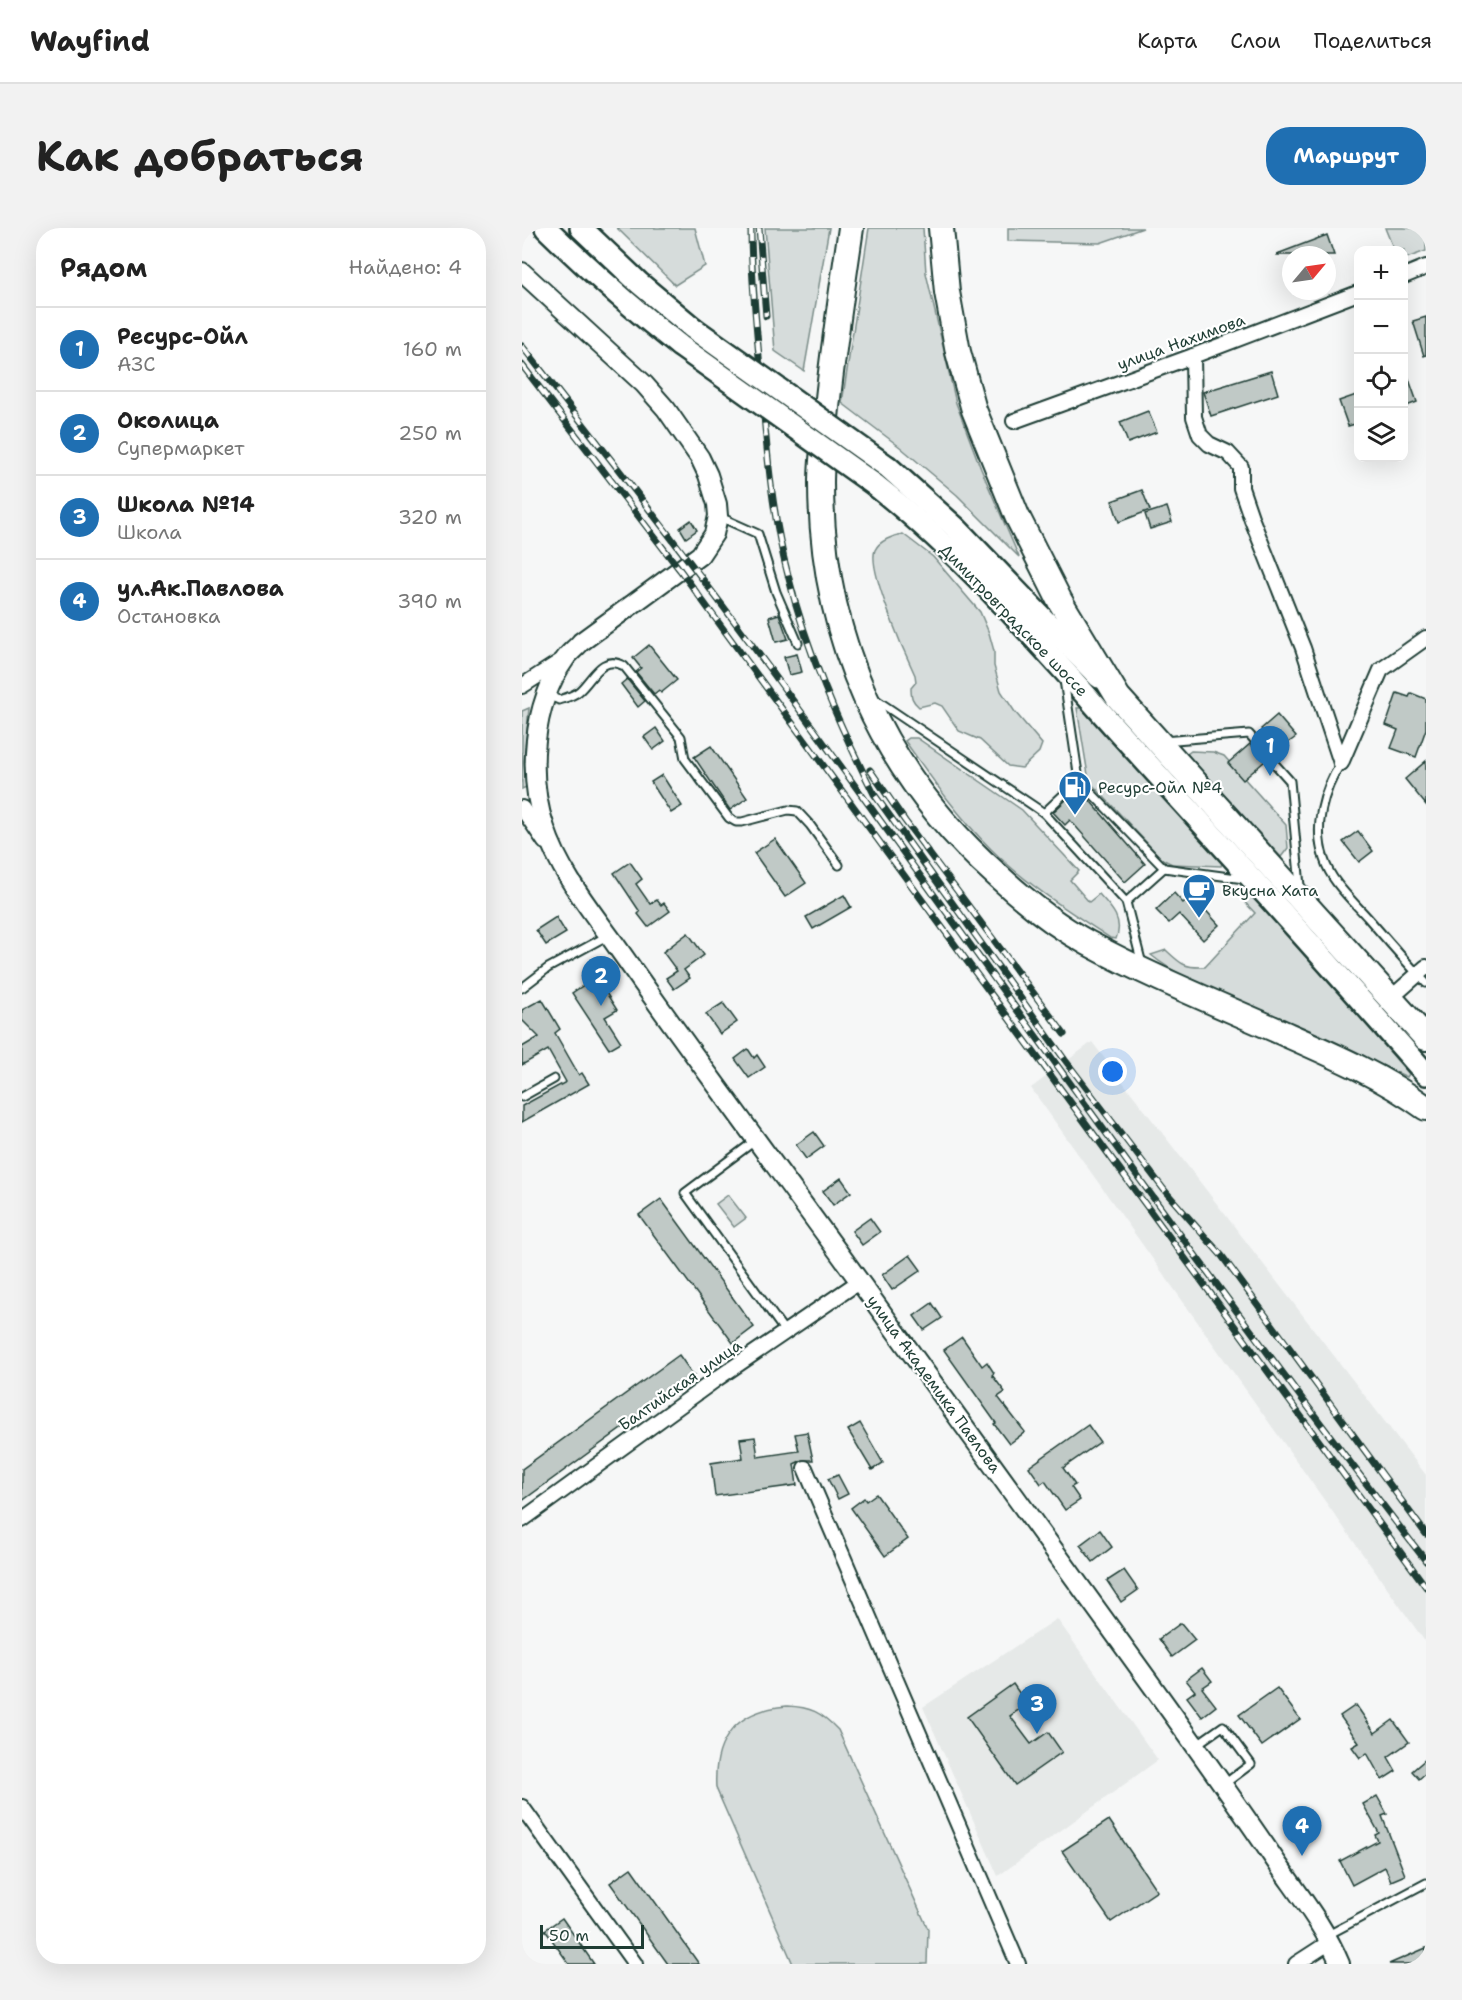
<!DOCTYPE html>
<html lang="ru">
<head>
<meta charset="utf-8">
<style>
  body { margin:0; font-family:"Shantell Sans",sans-serif; background:#f2f2f2; color:#222 }
  .controls { position:absolute; right:18px; top:18px; display:grid; overflow:hidden; border-radius:12px; box-shadow:0 6px 24px #0002 }
  .controls button { width:54px; height:54px; display:grid; place-items:center; padding:0; border:0; border-bottom:2px solid #e0e0e0; background:#fff; color:#222; font:30px sans-serif }
  .compass { position:absolute; left:760px; top:18px; width:54px; height:54px; border-radius:50%; background:#fff; box-shadow:0 6px 24px #0002; rotate:61deg }
  .scale { position:absolute; left:18px; bottom:15px; width:104px; box-sizing:border-box; padding-left:6px; border:3px solid #1f3d34; border-top:0; font-size:16px; line-height:21px; white-space:nowrap; color:#1f3d34; -webkit-text-stroke:4px #fff; paint-order:stroke }
  .you { position:absolute; left:591px; top:844px; width:21px; height:21px; margin:-15px; border:4px solid #fff; border-radius:50%; background:#1a73e8; box-shadow:0 0 0 9px #1a73e833 }
  .badge { display:grid; place-items:center; width:39px; height:39px; border-radius:50%; background:#1f6fb2; color:#fff; font-size:20px; font-weight:700 }
  .pin { position:absolute; translate:-50% -50px; filter:drop-shadow(0 2px 3px #0008) }
  .pin::after { content:''; position:absolute; top:32px; width:21px; height:18px; background:inherit; clip-path:polygon(0 0,100% 0,50% 100%) }
  .list { margin:0; padding:0; list-style:none }
  h2 { display:flex; justify-content:space-between; align-items:center; height:78px; margin:0; padding:0 24px; font-size:26px }
  h2 small { font-size:20px; font-weight:400; color:#767676 }
  .list li { display:grid; grid-template-columns:39px 1fr auto; gap:18px; align-items:center; box-sizing:border-box; height:84px; padding:0 24px; border-top:2px solid #e0e0e0 }
  .list b { display:block; font-size:22px; white-space:nowrap }
  .list p { margin:0; font-size:20px; white-space:nowrap; color:#767676 }
  .list em { font-size:20px; font-style:normal; color:#767676 }
  .icon { flex:none; width:33px; height:33px; fill:none; stroke:currentColor; stroke-width:2; stroke-linecap:round; stroke-linejoin:round }
  .map { position:relative; flex:none; width:904px; height:1736px; overflow:hidden; border-radius:24px }
  header { display:flex; align-items:center; gap:36px; box-sizing:border-box; height:84px; padding:0 30px; background:#fff; border-bottom:2px solid #e0e0e0 }
  header strong { font-size:28px }
  nav { display:flex; gap:33px; margin-inline-start:auto; font-size:21px }
  .intro { display:flex; align-items:center; justify-content:space-between; box-sizing:border-box; height:144px; padding:0 36px }
  h1 { margin:0; font-size:42px }
  .button { padding:15px 27px; border-radius:24px; background:#1f6fb2; color:#fff; font-size:21px; font-weight:700 }
  main { display:flex; gap:36px; padding:0 36px }
  aside { flex:1; background:#fff; border-radius:24px; box-shadow:0 6px 24px #0002 }
  .map>svg:first-child { display:block }
  .built { fill:#e6e9e8 }
  .green { fill:#d6dcdb; stroke:#7a8c88; stroke-width:1.5 }
  .building { fill:#c0c9c6; stroke:#1f3d34; stroke-width:1.5 }
  .lines { fill:none; stroke-linecap:round; stroke-linejoin:round }
  .lane-casing { stroke:#1f3d34; stroke-width:11 }
  .street-casing { stroke:#1f3d34; stroke-width:18 }
  .secondary-casing { stroke:#1f3d34; stroke-width:22 }
  .primary-casing { stroke:#1f3d34; stroke-width:26 }
  .highway-casing { stroke:#1f3d34; stroke-width:28 }
  .lane { stroke:#fff; stroke-width:7 }
  .street { stroke:#fff; stroke-width:14 }
  .secondary { stroke:#fff; stroke-width:18 }
  .primary { stroke:#fff; stroke-width:21 }
  .highway { stroke:#fff; stroke-width:24 }
  .rail-casing { stroke:#1f3d34; stroke-width:7 }
  .rail { stroke:#fff; stroke-width:4.5; stroke-dasharray:14; stroke-linecap:butt }
  .primary-bridge-casing { stroke:#1f3d34; stroke-width:26; stroke-linecap:butt }
  .primary-bridge { stroke:#fff; stroke-width:21 }
  .labels { text-anchor:middle; dominant-baseline:central; stroke-width:4.5; stroke-linejoin:round; paint-order:stroke }
  .street-label { font-size:16px; fill:#1f3d34; stroke:#fff }
  .poi-label { font-size:16px; fill:#1f3d34; stroke:#fff; text-anchor:start }
</style>
</head>
<body>
<header>
<strong>Wayfind</strong>
<nav><a>Карта</a><a>Слои</a><a>Поделиться</a></nav>
</header>
<div class="intro"><h1>Как добраться</h1><a class="button">Маршрут</a></div>
<main>
<aside>
<h2>Рядом<small>Найдено: 4</small></h2>
<ul class="list">
<li><span class="badge">1</span><div><b>Ресурс-Ойл</b><p>АЗС</p></div><em>160 m</em></li>
<li><span class="badge">2</span><div><b>Околица</b><p>Супермаркет</p></div><em>250 m</em></li>
<li><span class="badge">3</span><div><b>Школа №14</b><p>Школа</p></div><em>320 m</em></li>
<li><span class="badge">4</span><div><b>ул.Ак.Павлова</b><p>Остановка</p></div><em>390 m</em></li>
</ul>
</aside>
<div class="map">
<svg width="904" height="1736" viewBox="0 0 904 1736">
  <rect width="100%" height="100%" fill="#f6f7f7"/>
  <filter id="ink" filterUnits="userSpaceOnUse"><feTurbulence type="fractalNoise" baseFrequency=".0167" numOctaves="2"/><feDisplacementMap in="SourceGraphic" scale="12" xChannelSelector="R" yChannelSelector="G"/><feConvolveMatrix kernelMatrix="1 2 1 2 8 2 1 2 1" color-interpolation-filters="sRGB"/></filter>
  <g filter="url(#ink)">
    <g class="built">
      <polygon points="570,814 904,1247 904,1415 509,860"/>
      <polygon points="535,1391 636,1532 476,1648 401,1479"/>
    </g>
    <g class="green">
      <polygon points="95,0 173,0 183,38 153,57"/>
      <polygon points="243,0 307,0 282,143 253,123"/>
      <polygon points="347,0 401,0 404,45 434,175 459,241 497,329 435,267 378,219 320,175"/>
      <polygon points="486,0 621,0 578,15 486,13"/>
      <polygon points="863,0 904,0 904,23 882,31 882,22 872,22"/>
      <path d="M381,306l30,23 47,55 9,21 5,18v15l7,25 14,21 27,32 -3,8 -17,16 -14,-2 -28,-26 -21,-9 -17,-25 -7,-3 -16,4c-7,-6 -8,-10 -8,-19l5,-6 -1,-7c-10,-21 -48,-106 -40,-125 4,-9 19,-15 28,-16z"/>
      <polygon points="7,480 2,533 4,559 0,561 0,483"/>
      <polygon points="555,480 564,480 701,632 699,638 650,636 640,631 567,553"/>
      <path d="M387,510h8l105,72 57,61 -9,9 19,22 10,-8c12,13 25,26 17,45l-6,-1c-41,-27 -84,-54 -119,-89 -33,-33 -59,-70 -86,-108z"/>
      <polygon points="669,523 691,524 702,528 764,597 766,620 759,629 665,526"/>
      <path d="M724,658l163,188 -2,3c-51,-24 -102,-48 -154,-71 -34,-15 -73,-27 -102,-51l15,-5c15,14 18,18 39,17l50,-54 -22,-23z"/>
      <polygon points="206,967 224,990 212,999 194,976"/>
      <path d="M265,1478c24,1 34,6 51,24l90,199 -1,35h-134l-77,-176c-3,-49 21,-78 71,-82z"/>
    </g>
    <g class="building">
      <polygon points="805,7 812,27 755,27 755,26"/>
      <polygon points="904,89 904,127 902,128 891,93"/>
      <polygon points="882,140 883,140 895,174 882,179"/>
      <polygon points="749,143 756,166 689,188 681,164"/>
      <polygon points="837,166 837,195 826,198 817,173"/>
      <polygon points="626,183 635,204 606,215 598,194"/>
      <polygon points="620,262 628,282 597,294 590,273"/>
      <polygon points="645,279 650,294 628,301 623,286"/>
      <polygon points="169,292 175,302 164,310 158,300"/>
      <polygon points="257,386 266,411 254,414 247,389"/>
      <polygon points="127,417 155,452 139,465 137,462 132,466 114,444 119,440 111,430"/>
      <polygon points="275,426 280,444 267,447 262,429"/>
      <polygon points="105,451 123,473 116,479 99,456"/>
      <polygon points="875,465 887,469 889,465 904,471 904,501 894,529 869,520 876,502 864,497"/>
      <polygon points="755,487 774,509 751,526 746,521 741,521 738,527 743,533 721,552 706,535 728,516 734,521 740,520 741,514 737,509 742,504 739,501"/>
      <polygon points="134,500 143,513 131,522 122,509"/>
      <polygon points="189,518 225,570 208,582 172,529"/>
      <polygon points="904,533 904,577 883,551"/>
      <polygon points="140,547 160,578 149,585 129,554"/>
      <polygon points="557,560 623,636 603,654 548,592 543,597 531,584"/>
      <polygon points="836,603 851,623 837,634 821,614"/>
      <polygon points="253,611 284,655 263,669 232,625"/>
      <polygon points="108,634 120,651 114,656 128,676 135,672 139,677 142,675 148,683 126,699 116,686 118,684 92,645"/>
      <polygon points="652,665 661,675 670,667 697,697 681,712 657,686 647,695 634,682"/>
      <polygon points="322,667 329,679 291,701 284,689"/>
      <polygon points="34,689 44,705 24,717 14,702"/>
      <polygon points="166,705 182,727 162,742 168,750 152,761 144,750 155,743 141,724"/>
      <polygon points="74,749 95,782 83,789 99,814 87,821 50,765"/>
      <polygon points="20,771 38,801 33,805 57,847 60,845 67,856 0,894 0,878 44,854 26,822 0,837 0,819 17,809 0,792 0,782"/>
      <polygon points="201,775 215,794 198,806 184,786"/>
      <polygon points="226,821 232,830 235,827 243,839 227,850 213,831"/>
      <polygon points="292,904 302,918 284,931 274,917"/>
      <polygon points="319,950 329,964 311,977 301,963"/>
      <polygon points="139,971 232,1099 211,1115 117,987"/>
      <polygon points="348,990 358,1004 340,1017 330,1003"/>
      <polygon points="388,1027 399,1042 370,1062 360,1047"/>
      <polygon points="410,1075 420,1090 402,1102 392,1088"/>
      <polygon points="440,1109 460,1138 465,1134 472,1145 470,1147 483,1164 476,1169 503,1204 487,1216 472,1196 474,1195 422,1122"/>
      <polygon points="157,1127 172,1148 0,1273 0,1241"/>
      <polygon points="338,1195 361,1235 350,1242 326,1202"/>
      <polygon points="566,1197 578,1214 541,1240 553,1257 549,1259 558,1272 543,1282 523,1253 519,1256 507,1239"/>
      <polygon points="285,1204 291,1232 280,1232 272,1236 275,1257 193,1268 189,1235 221,1230 218,1211 233,1209 236,1229 277,1223 273,1206"/>
      <polygon points="316,1247 326,1266 316,1271 306,1251"/>
      <polygon points="354,1266 386,1311 363,1328 329,1280 342,1270 344,1273"/>
      <polygon points="578,1302 590,1319 571,1334 558,1317"/>
      <polygon points="602,1342 616,1362 599,1374 585,1353"/>
      <polygon points="659,1395 673,1412 650,1429 637,1411"/>
      <polygon points="680,1440 690,1453 680,1460 694,1478 680,1489 665,1469 673,1463 664,1452"/>
      <polygon points="491,1456 505,1476 488,1488 509,1516 526,1504 540,1524 493,1557 445,1489"/>
      <polygon points="755,1460 778,1491 740,1518 717,1487"/>
      <polygon points="834,1477 853,1505 871,1492 887,1514 866,1529 874,1543 860,1552 845,1525 838,1530 830,1519 837,1515 818,1488"/>
      <polygon points="904,1531 904,1545 897,1551 890,1543"/>
      <polygon points="855,1568 865,1586 860,1588 883,1647 869,1653 863,1639 830,1657 818,1633 856,1613 853,1607 857,1605 841,1576"/>
      <polygon points="587,1592 635,1663 589,1694 540,1623"/>
      <polygon points="109,1640 177,1736 146,1736 88,1655"/>
      <polygon points="40,1690 72,1736 47,1736 23,1702"/>
      <polygon points="904,1720 904,1736 867,1736"/>
    </g>
    <g class="lines">
      <g class="lane-casing">
        <g id="lane">
          <polyline points="198,289 236,306 254,364 276,415"/>
          <polyline points="542,452 557,552 642,640 722,651"/>
          <path d="M25,467l12,5c6,-2 14,-4 19,-8 14,-11 23,-39 46,-26l57,71 4,22 44,59 7,4h6l46,-12 9,1 13,14 29,40"/>
          <polyline points="353,471 522,585"/>
          <polyline points="641,513 727,506 736,516"/>
          <polyline points="744,526 768,553 778,658"/>
          <path d="M819,535c-18,28 -28,64 -17,96 7,23 29,42 44,59 19,22 38,44 58,65"/>
          <polyline points="557,552 522,585 604,674 642,640"/>
          <polyline points="604,674 620,736"/>
          <polyline points="0,760 26,740 85,708"/>
          <polyline points="0,869 32,851"/>
          <polyline points="234,912 163,965 264,1105"/>
          <polyline points="674,1517 701,1498 729,1536 701,1557"/>
          <polyline points="806,1707 904,1655"/>
        </g>
      </g>
      <g class="street-casing">
        <g id="street">
          <polyline points="882,48 904,39"/>
          <polyline points="671,128 672,189 678,207 687,216 706,225 719,239 719,260 730,292 781,420 819,535"/>
          <polyline points="492,193 671,128 836,65"/>
          <polyline points="0,458 42,431"/>
          <polyline points="819,535 859,442 904,410"/>
          <polyline points="0,580 23,614"/>
          <polyline points="869,770 904,739"/>
          <polyline points="283,1240 496,1736"/>
          <polyline points="0,1292 193,1152 338,1053"/>
          <polyline points="0,1579 113,1736"/>
          <polyline points="774,1736 808,1714"/>
        </g>
      </g>
      <g class="secondary-casing">
        <path id="secondary" d="M0,44l122,112 22,25 34,49 8,17 9,29 1,12 -4,18 -14,21 -119,87c-5,6 -12,11 -16,17 -33,47 -38,116 -20,169 14,43 44,80 70,116 35,50 71,100 107,149 143,195 285,391 426,587 44,61 87,121 129,183 22,32 48,64 63,101"/>
      </g>
      <g class="primary-casing">
        <g id="primary">
          <path d="M24,0c43,42 87,81 134,118"/>
          <polyline points="59,0 117,55 171,100"/>
          <polyline points="366,239 435,301 577,449"/>
          <path d="M353,257c90,71 166,160 242,245 104,114 207,228 309,344"/>
        </g>
      </g>
      <g class="highway-casing">
        <g id="highway">
          <path d="M329,0c-9,63 -19,126 -25,190 -2,21 -5,44 -5,65 0,154 61,290 176,392 27,25 58,50 91,68 63,34 130,61 195,90 50,22 99,43 143,75"/>
          <polyline points="419,0 425,64 436,124 452,182 495,288 538,373 596,469 904,810"/>
        </g>
      </g>
      <use href="#lane" class="lane"/>
      <use href="#street" class="street"/>
      <use href="#secondary" class="secondary"/>
      <use href="#primary" class="primary"/>
      <use href="#highway" class="highway"/>
      <g class="rail-casing">
        <g id="rail">
          <path d="M229,0c0,47 5,94 9,140 6,70 10,139 28,207 19,77 50,148 86,219l191,266 100,131 57,65 204,278"/>
          <polyline points="237,0 244,88"/>
          <path d="M0,118c85,108 169,216 250,326 218,297 428,599 654,889"/>
          <polyline points="0,137 158,342 904,1359"/>
          <polyline points="348,542 383,593 542,806"/>
        </g>
      </g>
      <use href="#rail" class="rail"/>
      <g class="primary-bridge-casing">
        <g id="primary-bridge">
          <polyline points="171,100 366,239"/>
          <polyline points="158,118 353,257"/>
        </g>
      </g>
      <use href="#primary-bridge" class="primary-bridge"/>
    </g>
  </g>
  <defs>
    <g id="fuel-pin" transform="scale(1.725)"><path d="M0 17L-7.5 6A9.5 9.5 0 1 1 7.5 6Z" fill="#1f6fb2" stroke="#fff"/><path d="M-5.5-6h7V0h2V4h1.3V-2.5L3-4.5l.8-.8L6-3V5H2.5V1h-1V6h-7ZM-4.2-4.7v3.2H.2V-4.7Z" fill="#fff"/></g>
    <g id="cafe-pin" transform="scale(1.725)"><path d="M0 17L-7.5 6A9.5 9.5 0 1 1 7.5 6Z" fill="#1f6fb2" stroke="#fff"/><path d="M-5.5-4.5H6V0H3Q3 3.5 0 3.5H-2.5Q-5.5 3.5-5.5 0ZM3-3.2v2h1.7v-2ZM-6 4.5H4V6H-6Z" fill="#fff"/></g>
  </defs>
  <g fill-rule="evenodd">
    <use href="#fuel-pin" x="553" y="559"/>
    <use href="#cafe-pin" x="677" y="662"/>
  </g>
  <g class="labels">
    <g class="street-label">
      <text transform="translate(659 114) rotate(-20)">улица Нахимова</text>
      <text transform="translate(492 392) rotate(46)">Димитровградское шоссе</text>
      <text transform="translate(412 1156) rotate(54)">улица Академика Павлова</text>
      <text transform="translate(158 1157) rotate(-35)">Балтийская улица</text>
    </g>
    <g class="poi-label">
      <text x="576" y="559">Ресурс-Ойл №4</text>
      <text x="700" y="662">Вкусна Хата</text>
    </g>
  </g>
</svg>
<div class="controls">
<button>+</button>
<button>−</button>
<button><svg class="icon" aria-label="locate" viewBox="0 0 24 24"><circle cx="12" cy="12" r="6"/><path d="M12 2v4M12 18v4M2 12h4M18 12h4"/></svg></button>
<button><svg class="icon" aria-label="layers" viewBox="0 0 24 24"><path d="M12 4l9 5-9 5-9-5zM3 14l9 5 9-5"/></svg></button>
</div>
<svg class="compass" viewBox="-18 -18 36 36"><path d="M0-13l5 13h-10z" fill="#e53935"/><path d="M0 13l5-13h-10z" fill="#767676"/></svg>
<div class="scale">50 m</div>
<div class="you"></div>
<div class="pin badge" style="left:748px;top:548px">1</div>
<div class="pin badge" style="left:79px;top:778px">2</div>
<div class="pin badge" style="left:515px;top:1506px">3</div>
<div class="pin badge" style="left:780px;top:1628px">4</div>
</div>
</main>
</body>
</html>
